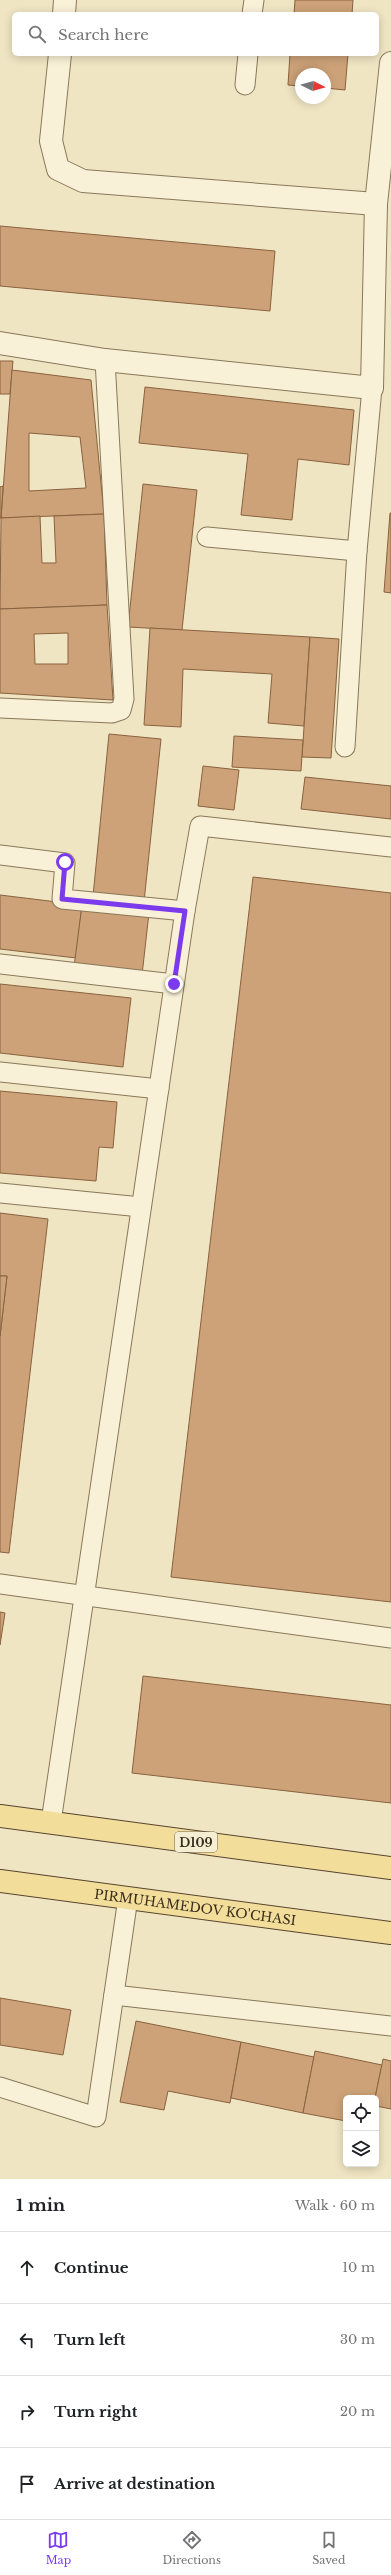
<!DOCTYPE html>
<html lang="en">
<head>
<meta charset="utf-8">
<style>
  body { margin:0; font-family:"Libre Baskerville",serif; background:#f2f2f2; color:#202124 }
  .controls { position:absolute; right:12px; bottom:12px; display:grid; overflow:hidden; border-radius:6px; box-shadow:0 2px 10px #0003 }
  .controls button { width:36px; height:36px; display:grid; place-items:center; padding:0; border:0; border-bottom:1px solid #e0e0e0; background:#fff; color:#202124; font:20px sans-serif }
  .compass { position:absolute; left:295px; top:68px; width:36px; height:36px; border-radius:50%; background:#fff; box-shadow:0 2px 10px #0003; rotate:95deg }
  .stop { position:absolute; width:12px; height:12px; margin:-9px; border:3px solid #7c3aed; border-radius:50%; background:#fff }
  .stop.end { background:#7c3aed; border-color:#fff; box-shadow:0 1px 4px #0008 }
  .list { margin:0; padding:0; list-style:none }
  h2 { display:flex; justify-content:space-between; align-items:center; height:52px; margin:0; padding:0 16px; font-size:17px }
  h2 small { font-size:13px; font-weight:400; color:#757577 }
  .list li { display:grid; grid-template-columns:26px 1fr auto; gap:12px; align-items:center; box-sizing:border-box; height:72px; padding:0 16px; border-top:1px solid #e0e0e0 }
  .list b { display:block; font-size:15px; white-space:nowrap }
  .list em { font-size:13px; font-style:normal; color:#757577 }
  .icon { flex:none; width:22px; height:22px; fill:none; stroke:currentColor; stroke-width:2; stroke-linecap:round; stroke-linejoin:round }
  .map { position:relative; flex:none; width:391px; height:2179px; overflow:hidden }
  .search { position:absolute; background:#fff; box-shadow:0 2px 10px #0003; left:12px; right:12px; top:12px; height:44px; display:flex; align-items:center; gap:10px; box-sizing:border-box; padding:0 14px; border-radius:6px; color:#757577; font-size:15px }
  .sheet { height:340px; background:#fff }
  nav { display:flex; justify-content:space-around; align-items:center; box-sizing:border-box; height:56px; border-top:1px solid #e0e0e0; background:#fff; font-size:11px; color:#757577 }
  nav a { display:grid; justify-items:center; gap:2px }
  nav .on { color:#7c3aed }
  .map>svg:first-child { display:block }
  .building { fill:#cda278; stroke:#89623f; fill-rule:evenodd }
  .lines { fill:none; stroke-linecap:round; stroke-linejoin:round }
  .service-casing { stroke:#89775a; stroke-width:21 }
  .minor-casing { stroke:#89775a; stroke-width:24 }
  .primary-casing { stroke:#57442e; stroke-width:24 }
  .service { stroke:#f9f1d7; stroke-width:19 }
  .minor { stroke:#f9f1d7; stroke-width:22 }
  .primary { stroke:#f2dd9b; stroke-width:22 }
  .route { stroke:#7c3aed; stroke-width:5 }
  .labels { text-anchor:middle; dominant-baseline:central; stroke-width:4; stroke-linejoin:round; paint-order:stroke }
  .shield { fill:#f6eed3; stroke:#726754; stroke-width:1 }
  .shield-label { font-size:12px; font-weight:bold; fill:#392d1e }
  .street-label { font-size:13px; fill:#392d1e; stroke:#f6eed3 }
</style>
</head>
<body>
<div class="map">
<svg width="391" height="2179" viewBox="0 0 391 2179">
  <rect width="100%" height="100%" fill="#efe5c3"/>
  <g class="building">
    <polygon points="295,0 353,0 352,14 294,14"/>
    <polygon points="290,54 348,54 345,90 325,88 325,74 301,74 301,86 288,85"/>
    <polygon points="0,226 275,251 270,311 0,286"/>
    <polygon points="0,361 13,361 10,394 0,394"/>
    <path d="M12,370l79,10 13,134 -103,4zM29,433l51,4 6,51 -57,3z"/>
    <polygon points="145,387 354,410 349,465 298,459 292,520 241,515 248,454 139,443"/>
    <polygon points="143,484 197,490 182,630 128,627"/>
    <polygon points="3,486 1,518 0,518 0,487"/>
    <polygon points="390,513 391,513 391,593 384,592"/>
    <polygon points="104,514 107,605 0,609 1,518 40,516 42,563 56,563 54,516"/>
    <path d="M107,605l6,95 -113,-7v-84zM68,633v31h-33l-1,-30z"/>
    <polygon points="150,628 310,637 304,726 268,723 272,674 183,669 181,727 144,725"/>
    <polygon points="310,637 339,639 331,758 302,757"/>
    <polygon points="109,734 161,739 144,902 93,896"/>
    <polygon points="234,736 303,740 301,771 232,767"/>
    <polygon points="203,766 239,770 234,810 198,806"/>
    <polygon points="305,777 391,786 391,819 301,809"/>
    <polygon points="253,877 391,893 391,1602 171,1577"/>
    <polygon points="0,895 82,905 76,958 0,949"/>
    <polygon points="82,905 149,913 142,975 74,967"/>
    <polygon points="0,984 131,998 123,1067 0,1053"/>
    <polygon points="0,1091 117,1102 113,1148 99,1147 96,1181 0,1173"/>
    <polygon points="0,1213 48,1219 9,1553 0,1552 0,1336 7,1276 0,1276"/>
    <polygon points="0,1276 7,1276 0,1336"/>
    <polygon points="0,1612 5,1613 0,1645"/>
    <polygon points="143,1676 391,1705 391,1803 132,1773"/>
    <polygon points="0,1998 71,2010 63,2055 0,2045"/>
    <polygon points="136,2021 241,2042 230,2103 168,2091 164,2110 120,2102"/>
    <polygon points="241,2042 314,2057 303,2113 231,2098"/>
    <polygon points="315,2051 382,2065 375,2098 346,2098 346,2121 303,2113"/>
    <polygon points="383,2059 391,2061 391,2109 376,2106 375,2098"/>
  </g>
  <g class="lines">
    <g class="service-casing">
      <g id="service">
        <polyline points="252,14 254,0"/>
        <polyline points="245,85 248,54"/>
        <polyline points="207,537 357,551"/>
        <polyline points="0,708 112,713 121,710 124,699 105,360"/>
        <polyline points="345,747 357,551 372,388"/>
        <polyline points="0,855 65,863 62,899 185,911"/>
        <polyline points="0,964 174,984"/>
        <polyline points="0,1072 159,1089"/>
        <polyline points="0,1193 141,1207"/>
        <polyline points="0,1584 391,1638"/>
        <polyline points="51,1822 185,911 200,826 391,847"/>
        <polyline points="114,1995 391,2026"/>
        <polyline points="0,2087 96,2117 128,1898"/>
      </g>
    </g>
    <g class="minor-casing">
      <g id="minor">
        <polyline points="64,14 65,0"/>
        <polyline points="60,54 51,141 58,169 83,181 376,204"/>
        <polyline points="0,343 105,360 372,388 376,204 391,63"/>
      </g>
    </g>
    <g class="primary-casing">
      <g id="primary">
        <polyline points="0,1816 391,1868"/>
        <path id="s1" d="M0,1881l391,52"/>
      </g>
    </g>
    <use href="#service" class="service"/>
    <use href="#minor" class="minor"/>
    <use href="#primary" class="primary"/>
  </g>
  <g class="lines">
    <polyline class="route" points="65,862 62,899 185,911 174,984"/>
  </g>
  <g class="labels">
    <rect class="shield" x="175" y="1832" width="42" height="20" rx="3"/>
    <g class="shield-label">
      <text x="196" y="1842">D109</text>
    </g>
    <g class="street-label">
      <text stroke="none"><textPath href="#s1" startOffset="197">PIRMUHAMEDOV KO'CHASI</textPath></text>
    </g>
  </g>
</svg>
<div class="controls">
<button><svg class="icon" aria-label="locate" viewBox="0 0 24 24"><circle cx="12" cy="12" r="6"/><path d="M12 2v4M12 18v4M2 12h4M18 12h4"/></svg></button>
<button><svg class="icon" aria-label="layers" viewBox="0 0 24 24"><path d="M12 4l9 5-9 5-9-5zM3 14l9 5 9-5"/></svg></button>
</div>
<svg class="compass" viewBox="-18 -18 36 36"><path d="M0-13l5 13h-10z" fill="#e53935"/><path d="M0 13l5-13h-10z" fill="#757577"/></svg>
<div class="stop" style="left:65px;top:862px"></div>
<div class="stop end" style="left:174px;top:984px"></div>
<div class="search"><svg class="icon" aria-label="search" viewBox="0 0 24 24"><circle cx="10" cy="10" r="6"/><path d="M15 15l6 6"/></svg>Search here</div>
</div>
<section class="sheet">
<h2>1 min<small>Walk · 60 m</small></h2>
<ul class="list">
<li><svg class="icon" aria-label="ahead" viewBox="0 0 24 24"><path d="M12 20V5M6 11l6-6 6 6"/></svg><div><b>Continue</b></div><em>10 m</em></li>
<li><svg class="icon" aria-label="left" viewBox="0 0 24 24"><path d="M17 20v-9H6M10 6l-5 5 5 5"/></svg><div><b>Turn left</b></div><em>30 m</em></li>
<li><svg class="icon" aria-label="right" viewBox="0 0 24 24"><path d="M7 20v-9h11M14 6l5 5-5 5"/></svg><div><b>Turn right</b></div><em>20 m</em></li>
<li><svg class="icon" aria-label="arrive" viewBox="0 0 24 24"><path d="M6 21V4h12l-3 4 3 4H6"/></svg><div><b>Arrive at destination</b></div></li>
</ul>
</section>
<nav>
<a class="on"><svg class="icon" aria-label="map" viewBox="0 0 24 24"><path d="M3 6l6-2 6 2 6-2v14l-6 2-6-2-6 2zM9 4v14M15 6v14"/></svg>Map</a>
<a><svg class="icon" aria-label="directions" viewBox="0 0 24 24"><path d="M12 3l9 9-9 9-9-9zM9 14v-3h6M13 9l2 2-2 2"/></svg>Directions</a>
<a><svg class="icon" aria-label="saved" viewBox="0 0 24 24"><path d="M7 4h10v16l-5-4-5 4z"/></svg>Saved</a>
</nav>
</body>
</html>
